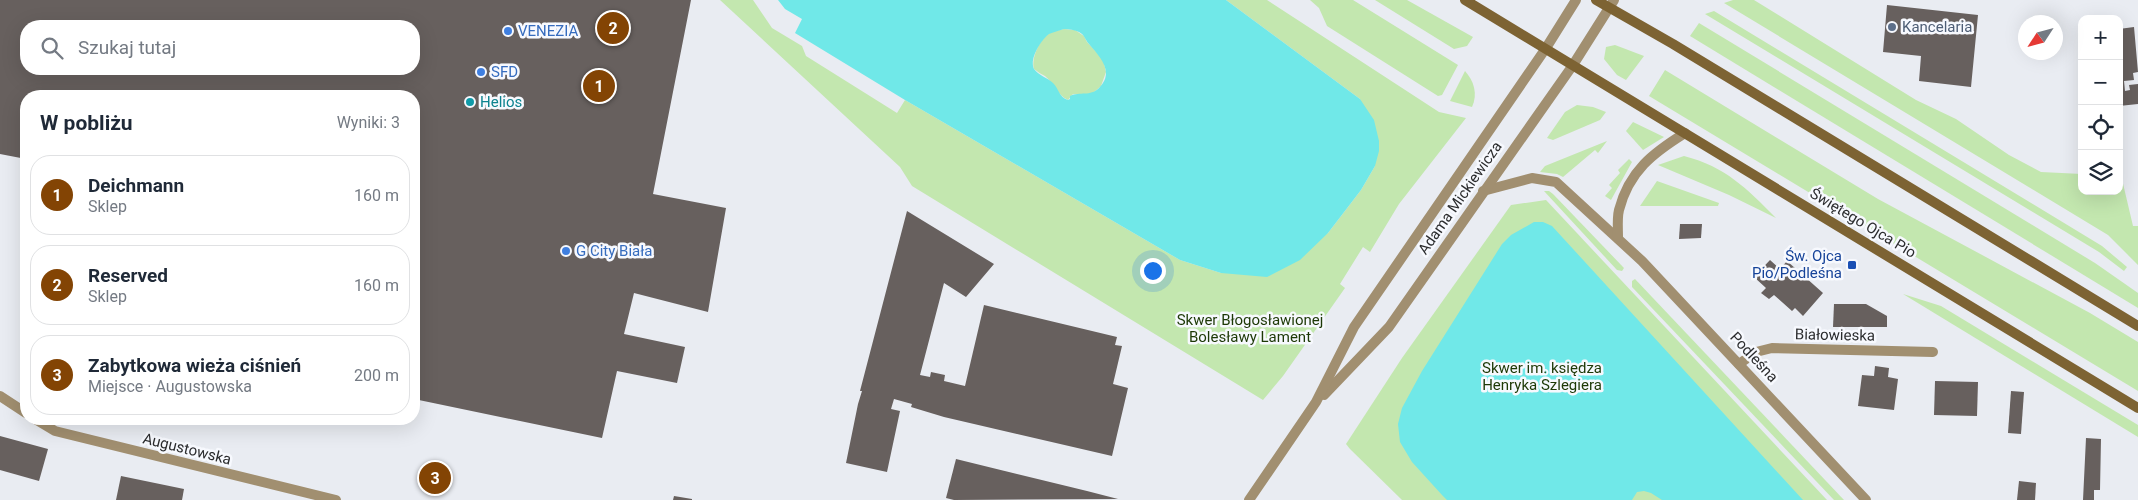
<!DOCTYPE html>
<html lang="pl">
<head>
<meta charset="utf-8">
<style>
  body { margin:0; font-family:Roboto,sans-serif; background:#f6f6f7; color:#1f2937 }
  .controls { position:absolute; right:15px; top:15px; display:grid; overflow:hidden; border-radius:10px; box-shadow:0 5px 20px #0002 }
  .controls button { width:45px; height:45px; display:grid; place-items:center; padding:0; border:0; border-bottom:1px solid #e0e1e3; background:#fff; color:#1f2937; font:25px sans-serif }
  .compass { position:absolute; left:2018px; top:15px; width:45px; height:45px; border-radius:50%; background:#fff; box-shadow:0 5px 20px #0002; rotate:234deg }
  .you { position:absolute; left:1152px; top:270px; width:18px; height:18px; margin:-12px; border:4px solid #fff; border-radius:50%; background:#1a73e8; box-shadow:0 0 0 8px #1a73e833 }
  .badge { display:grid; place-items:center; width:32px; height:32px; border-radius:50%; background:#834404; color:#fff; font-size:16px; font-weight:700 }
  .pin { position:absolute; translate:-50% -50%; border:2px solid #fff; box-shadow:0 1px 5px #0006 }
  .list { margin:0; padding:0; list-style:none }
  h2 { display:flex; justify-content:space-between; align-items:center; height:65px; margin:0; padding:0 20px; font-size:21px }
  h2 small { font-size:16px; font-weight:400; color:#747a83 }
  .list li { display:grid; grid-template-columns:32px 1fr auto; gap:15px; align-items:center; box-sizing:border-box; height:80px; margin:0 10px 10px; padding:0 10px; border:1px solid #e0e1e3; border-radius:20px }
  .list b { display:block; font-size:19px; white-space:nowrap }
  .list p { margin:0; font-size:16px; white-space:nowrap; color:#747a83 }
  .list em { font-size:16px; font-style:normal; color:#747a83 }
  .icon { flex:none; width:28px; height:28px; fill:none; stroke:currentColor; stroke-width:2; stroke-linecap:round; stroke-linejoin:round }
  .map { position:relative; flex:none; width:2138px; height:500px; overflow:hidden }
  .search { position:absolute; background:#fff; box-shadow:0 5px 20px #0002; left:20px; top:20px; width:400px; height:55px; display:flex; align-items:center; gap:12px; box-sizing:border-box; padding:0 18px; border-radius:20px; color:#747a83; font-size:19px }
  .panel { position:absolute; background:#fff; box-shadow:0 5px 20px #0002; left:20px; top:90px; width:400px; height:335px; border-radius:20px }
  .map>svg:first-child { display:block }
  .green { fill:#c3e7af }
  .water { fill:#70e8e8; fill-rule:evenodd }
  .building { fill:#67605e; fill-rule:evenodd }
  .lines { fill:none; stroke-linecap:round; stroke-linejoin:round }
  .minor { stroke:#a18f70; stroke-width:10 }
  .tertiary { stroke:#a18f70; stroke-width:10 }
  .secondary { stroke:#7d6333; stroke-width:10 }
  .service-dot { fill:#5c6f8a; stroke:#f7f9fe; stroke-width:2 }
  .shop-dot { fill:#3f7fe0; stroke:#f7f9fe; stroke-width:2 }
  .culture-dot { fill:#0f9aa8; stroke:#f7f9fe; stroke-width:2 }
  .transit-dot { fill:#1a4fb4; stroke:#f7f9fe; stroke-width:2 }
  .labels { text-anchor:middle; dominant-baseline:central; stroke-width:5; stroke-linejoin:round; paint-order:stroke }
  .service-label { font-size:15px; fill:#4e5e75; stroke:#f7f9fe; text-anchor:start }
  .shop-label { font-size:15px; fill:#366cbe; stroke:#f7f9fe; text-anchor:start }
  .culture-label { font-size:15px; fill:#0d838f; stroke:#f7f9fe; text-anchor:start }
  .street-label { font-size:15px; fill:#2b2c2e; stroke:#f7f9fe }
  .transit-label { font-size:15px; fill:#164399; stroke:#f7f9fe; text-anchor:end }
  .park-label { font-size:15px; fill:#1d3906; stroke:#f7f9fe }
</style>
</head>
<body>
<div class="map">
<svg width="2138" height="500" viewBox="0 0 2138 500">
  <rect width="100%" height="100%" fill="#e9ecf2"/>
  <g class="green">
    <polygon points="720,0 753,0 772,28 802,46 806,56 897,113 905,100 1180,260 1221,273 1328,233 1361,190 1375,166 1360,99 1226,0 1267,0 1439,112 1466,118 1399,204 1370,252 1363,247 1340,284 1345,288 1283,376 1263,400 912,186 900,167"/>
    <polygon points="1310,0 1353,0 1458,65 1442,95 1438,96 1327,26 1319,8"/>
    <polygon points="1375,0 1407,0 1473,37 1467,46 1454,49"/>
    <polygon points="1733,0 1754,0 1916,100 1956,119 2009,155 2041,172 2082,174 2082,191 2119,191 2119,175 2121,175 2133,226 2138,226 2138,265 2108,235 1724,3"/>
    <polygon points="1714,11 2102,246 2127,267 2124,271 2099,252 1705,14"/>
    <polygon points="1699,23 2095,263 2138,293 2138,308 1690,36"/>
    <path d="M1064,29l11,1 9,6 3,6 16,17 3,13 -5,14 -9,8h-19l-5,6c-10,-4 -14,-17 -23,-24 -4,-2 -7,-4 -11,-7 -3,-11 6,-32 18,-37 3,-1 8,-2 12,-3z"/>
    <polygon points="1615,45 1644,56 1626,80 1617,75 1604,59 1606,47"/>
    <polygon points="1665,70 1878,199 2090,313 2138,342 2138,391 1649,96"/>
    <path d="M1465,71c9,10 13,23 7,36l-22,-6z"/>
    <polygon points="1577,105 1593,107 1606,112 1600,120 1553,140 1547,138 1565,112"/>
    <polygon points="1633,122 1664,137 1643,150 1626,131"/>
    <polygon points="1607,141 1598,153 1595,150 1563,177 1557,174 1540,172 1545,166"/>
    <path d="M1684,156c42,11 62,32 92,62l-47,-23 -71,-30z"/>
    <polygon points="1629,159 1632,162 1611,200 1605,196 1612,188 1609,185 1620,173 1618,170"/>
    <polygon points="1657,181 1719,203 1718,206 1640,206"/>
    <polygon points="1544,191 1549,191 1553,194 1624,268 1622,271 1617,270"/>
    <polygon points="1546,200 1827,500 1402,500 1350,449 1346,444 1402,358 1511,205"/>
    <polygon points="1635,279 1844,500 1834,500 1632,287 1632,281"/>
    <polygon points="1903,294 1941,306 2138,425 2138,437"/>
  </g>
  <g class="water">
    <path d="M778,0h448l134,99 14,21 5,21v10l-4,15 -14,24 -33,43 -28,27 -33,17 -46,-4 -41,-13 -275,-160 -110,-67 7,-14 -17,-10zM1064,29c5,0 11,1 15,3 6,3 6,8 10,12 11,13 26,28 10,44 -9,9 -19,3 -29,8v3l-2,1c-9,-3 -9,-11 -15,-17 -5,-5 -15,-8 -19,-14 -5,-10 7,-29 15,-35 4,-2 10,-3 15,-5z"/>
    <polygon points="1534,222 1543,222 1552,226 1803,500 1662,500 1651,493 1644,491 1637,492 1632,500 1447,500 1442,495 1412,462 1400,442 1398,424 1402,408 1422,371 1502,244 1511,235"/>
  </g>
  <g class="building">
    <path d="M0,0h691l-38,194 73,14 -18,104 -74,-19 -10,41 61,13 -8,36 -60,-12 -15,67 -188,-39v-303h-388v63l-26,-5zM26,26h388v43h-388z"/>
    <polygon points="1887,5 1978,15 1971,87 1919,81 1921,56 1883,52"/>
    <polygon points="2134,27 2138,72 2133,73 2134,80 2124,81 2125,91 2130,90 2129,85 2138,84 2138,104 2119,106 2119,29"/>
    <polygon points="907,211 994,264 966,297 944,283 920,375 930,377 931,372 945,375 944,381 965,386 984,305 1117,337 1115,345 1122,346 1113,384 1128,388 1112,456 944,417 911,407 912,404 894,399 891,409 900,411 887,472 846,463 858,404 862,391 860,391"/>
    <polygon points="1680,224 1702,224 1701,238 1679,239"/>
    <polygon points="1770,260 1780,269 1787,261 1823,293 1803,316 1795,308 1792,311 1774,295 1769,299 1761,293 1766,288 1754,277"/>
    <polygon points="1834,304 1866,304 1887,316 1887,327 1833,327"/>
    <polygon points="1875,366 1889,368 1888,377 1898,379 1894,410 1858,406 1862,375 1874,376"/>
    <polygon points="1935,381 1978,382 1977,416 1934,415"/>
    <polygon points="2011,391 2024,392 2021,434 2008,433"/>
    <polygon points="0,436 48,449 39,481 0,470"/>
    <polygon points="2086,438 2101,439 2100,490 2094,490 2094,500 2083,500"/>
    <polygon points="956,459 1087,491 1118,499 954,500 946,498"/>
    <circle cx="434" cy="478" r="15"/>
    <polygon points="121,476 184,489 182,500 116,500"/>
    <polygon points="2019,481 2036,483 2035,500 2017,500"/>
    <polygon points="674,496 692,499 692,500 673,500"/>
  </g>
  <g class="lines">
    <g class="minor">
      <polyline points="1483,191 1532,178 1556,182 1642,261 1866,500"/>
      <path d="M1618,237c0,-8 -1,-19 1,-27 10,-39 34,-57 66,-77"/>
      <polyline points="1739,364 1756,352 1772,348 1933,352"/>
      <polyline points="0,396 26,413"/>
      <polyline points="35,419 55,431 336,500"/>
    </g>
    <g class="tertiary">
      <polyline points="1324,395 1389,327 1573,65 1614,0"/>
      <polyline points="1249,500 1316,402 1354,327 1546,48 1576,0"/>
    </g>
    <g class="secondary">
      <polyline points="1465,0 2138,408"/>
      <polyline points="1596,0 1673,44 2138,326"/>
    </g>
  </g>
  <circle class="service-dot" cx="1892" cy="27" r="5"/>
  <g class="shop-dot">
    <circle cx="508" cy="31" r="5"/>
    <circle cx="481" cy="72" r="5"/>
    <circle cx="566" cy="251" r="5"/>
  </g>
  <circle class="culture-dot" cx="470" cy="102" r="5"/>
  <rect class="transit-dot" x="1847" y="260" width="10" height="10" rx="2.5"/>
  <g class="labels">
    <g class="service-label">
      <text x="1902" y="27">Kancelaria</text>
    </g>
    <g class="shop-label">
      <text x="518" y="31">VENEZIA</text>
      <text x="491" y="72">SFD</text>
      <text x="576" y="251">G City Biała</text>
    </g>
    <g class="culture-label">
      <text x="480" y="102">Helios</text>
    </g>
    <g class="street-label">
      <text transform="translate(1460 198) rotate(-55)">Adama Mickiewicza</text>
      <text transform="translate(1863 223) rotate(31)">Świętego Ojca Pio</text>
      <text transform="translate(1835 335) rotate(1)">Białowieska</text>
      <text transform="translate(1754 357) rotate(47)">Podleśna</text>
      <text transform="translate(187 449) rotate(14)">Augustowska</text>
    </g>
    <g class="transit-label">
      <text x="1842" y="256">Św. Ojca<tspan x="1842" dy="17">Pio/Podleśna</tspan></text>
    </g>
    <g class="park-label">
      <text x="1250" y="320">Skwer Błogosławionej<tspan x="1250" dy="17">Bolesławy Lament</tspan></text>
      <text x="1542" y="368">Skwer im. księdza<tspan x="1542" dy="17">Henryka Szlegiera</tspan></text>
    </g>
  </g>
</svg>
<div class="controls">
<button>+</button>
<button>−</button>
<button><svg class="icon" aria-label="locate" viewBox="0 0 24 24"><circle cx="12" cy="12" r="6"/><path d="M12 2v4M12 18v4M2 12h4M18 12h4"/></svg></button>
<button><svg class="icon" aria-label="layers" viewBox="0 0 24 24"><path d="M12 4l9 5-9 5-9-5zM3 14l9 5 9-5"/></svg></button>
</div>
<svg class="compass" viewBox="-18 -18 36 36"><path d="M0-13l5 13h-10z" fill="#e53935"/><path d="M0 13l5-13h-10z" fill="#747a83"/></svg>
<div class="you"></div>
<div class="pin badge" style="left:599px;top:86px">1</div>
<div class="pin badge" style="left:613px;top:28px">2</div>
<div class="pin badge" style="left:435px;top:478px">3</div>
<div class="search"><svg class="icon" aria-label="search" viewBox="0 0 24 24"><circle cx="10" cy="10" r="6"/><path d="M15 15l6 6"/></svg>Szukaj tutaj</div>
<section class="panel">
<h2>W pobliżu<small>Wyniki: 3</small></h2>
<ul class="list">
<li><span class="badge">1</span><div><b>Deichmann</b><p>Sklep</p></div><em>160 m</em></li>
<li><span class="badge">2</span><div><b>Reserved</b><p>Sklep</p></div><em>160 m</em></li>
<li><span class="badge">3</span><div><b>Zabytkowa wieża ciśnień</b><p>Miejsce · Augustowska</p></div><em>200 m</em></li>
</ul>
</section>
</div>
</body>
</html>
